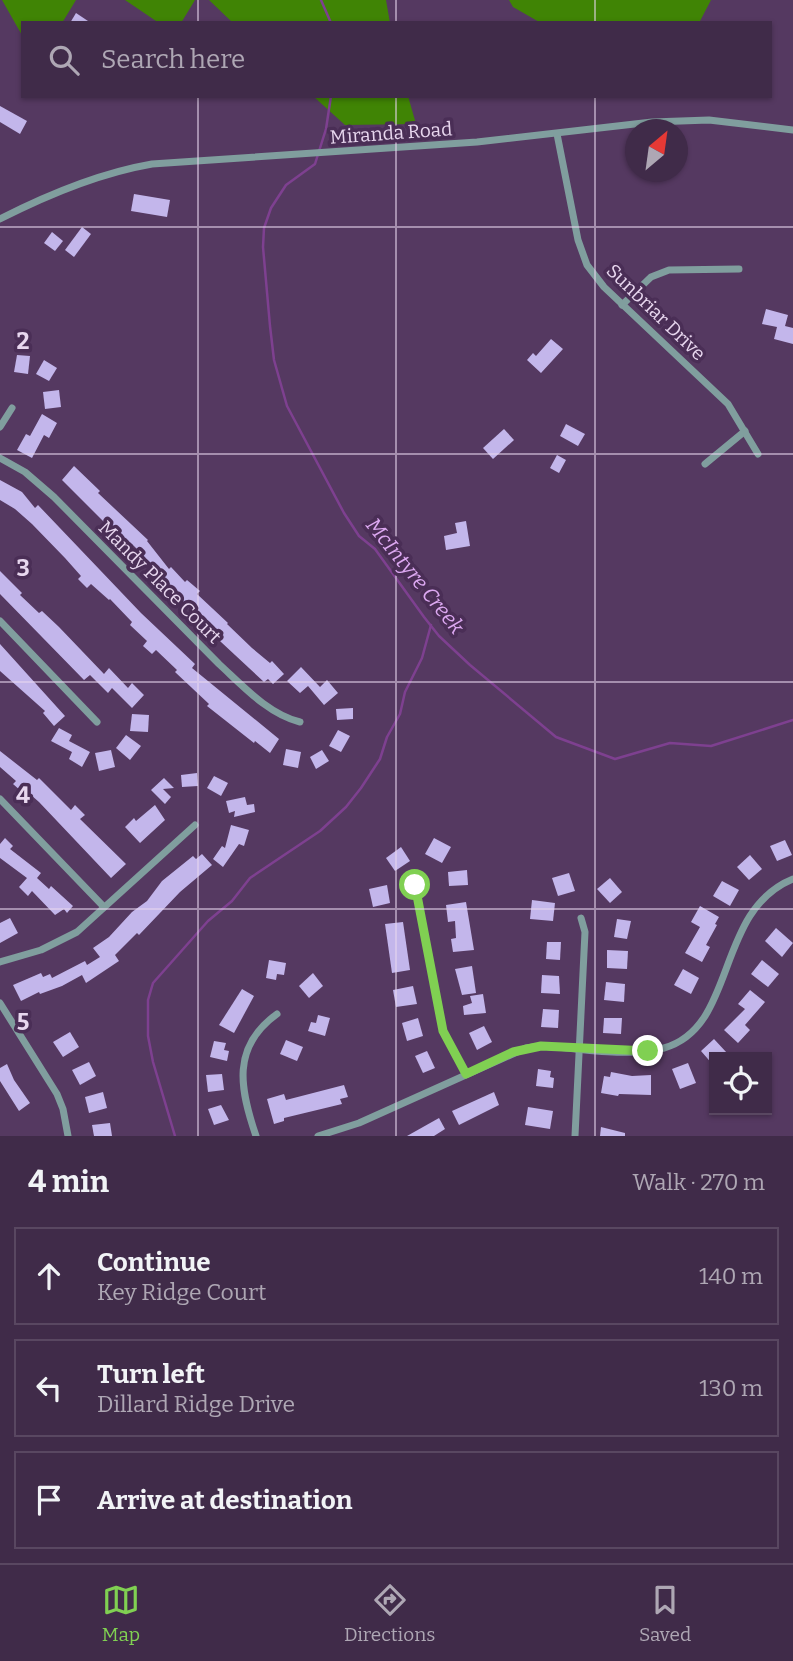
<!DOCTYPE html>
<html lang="en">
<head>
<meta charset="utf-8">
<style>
  body { margin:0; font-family:Bitter,serif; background:#473350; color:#f1f3f6 }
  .controls { position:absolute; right:21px; bottom:21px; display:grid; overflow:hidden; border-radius:0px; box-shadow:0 2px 5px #0004 }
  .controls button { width:63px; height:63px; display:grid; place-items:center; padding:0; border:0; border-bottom:2px solid #594761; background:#402b49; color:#f1f3f6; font:35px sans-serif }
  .compass { position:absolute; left:625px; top:119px; width:63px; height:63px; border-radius:50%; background:#402b49; box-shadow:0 2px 5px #0004; rotate:29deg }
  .stop { position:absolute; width:21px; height:21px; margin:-16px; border:5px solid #80d052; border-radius:50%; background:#fff }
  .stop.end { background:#80d052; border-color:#fff; box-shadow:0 2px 7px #0008 }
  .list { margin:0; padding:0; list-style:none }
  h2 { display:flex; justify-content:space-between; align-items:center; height:91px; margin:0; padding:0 28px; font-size:30px }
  h2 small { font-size:23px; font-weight:400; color:#aea7b4 }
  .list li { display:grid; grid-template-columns:46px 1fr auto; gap:21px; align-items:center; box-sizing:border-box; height:98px; margin:0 14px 14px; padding:0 14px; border:2px solid #594761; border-radius:0px }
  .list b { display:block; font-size:26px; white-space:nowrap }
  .list p { margin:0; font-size:23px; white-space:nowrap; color:#aea7b4 }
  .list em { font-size:23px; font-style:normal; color:#aea7b4 }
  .icon { flex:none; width:38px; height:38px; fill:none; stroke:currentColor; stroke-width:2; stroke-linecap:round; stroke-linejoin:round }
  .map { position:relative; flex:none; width:793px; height:1136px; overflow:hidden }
  .search { position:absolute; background:#402b49; box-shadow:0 2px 5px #0004; left:21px; right:21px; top:21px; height:77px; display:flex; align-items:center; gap:18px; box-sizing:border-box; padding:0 24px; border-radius:0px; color:#aea7b4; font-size:26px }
  .sheet { height:427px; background:#402b49 }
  nav { display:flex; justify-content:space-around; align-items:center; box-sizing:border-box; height:98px; border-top:2px solid #594761; background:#402b49; font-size:19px; color:#aea7b4 }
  nav a { display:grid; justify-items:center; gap:4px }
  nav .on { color:#80d052 }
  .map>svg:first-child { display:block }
  .forest { fill:#408405 }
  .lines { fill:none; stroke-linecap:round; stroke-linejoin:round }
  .stream { stroke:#7e4090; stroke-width:2.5 }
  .building { fill:#c3b6eb }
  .minor { stroke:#809e9e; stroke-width:7 }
  .route { stroke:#80d052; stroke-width:9 }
  .grid { fill:none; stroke:#e8d7ef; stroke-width:2; stroke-opacity:0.55 }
  .labels { text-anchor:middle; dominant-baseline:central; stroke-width:7; stroke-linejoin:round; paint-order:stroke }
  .street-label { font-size:19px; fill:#e8d7ef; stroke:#4a2e56 }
  .water-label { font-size:21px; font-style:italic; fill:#dca8f1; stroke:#4a2e56 }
  .grid-label { font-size:23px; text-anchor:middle; font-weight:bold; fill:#e8d7ef; stroke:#4a2e56; stroke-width:7; stroke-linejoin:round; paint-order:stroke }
</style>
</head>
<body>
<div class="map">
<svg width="793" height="1136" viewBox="0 0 793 1136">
  <rect width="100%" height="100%" fill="#553961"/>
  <g class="forest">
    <polygon points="2,0 76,0 62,23 23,23 23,37"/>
    <polygon points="125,0 195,0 181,23 159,23"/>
    <polygon points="209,0 386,0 390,23 233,23"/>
    <polygon points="509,0 711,0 699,23 541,23 513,7"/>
    <polygon points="313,96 408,96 416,124 345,125"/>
  </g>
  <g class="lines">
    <g class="stream">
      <polyline points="321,0 331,23"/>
      <polyline points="331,96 326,129 315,164 286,185 271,208 264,228 263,247 270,326 274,360 287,406 344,513 359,536 375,549 424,617 439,636 470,665 556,737 615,759 670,743 711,746 793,720"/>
      <polyline points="175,1136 153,1062 148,1036 148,1000 153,983 208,921 232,901 250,878 320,831 346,807 361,788 380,759 387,737 400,714 405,692 422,658 431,625"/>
    </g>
  </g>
  <g class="building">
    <polygon points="76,13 91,23 70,23"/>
    <polygon points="0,106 27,121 20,134 0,122"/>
    <polygon points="134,194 170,200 167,217 131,211"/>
    <polygon points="82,227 91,234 74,257 65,250"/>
    <polygon points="52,232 63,241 55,251 44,243"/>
    <polygon points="766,309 788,315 785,326 793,328 793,344 774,339 777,327 762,324"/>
    <polygon points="551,339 563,349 541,373 527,360 533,353 536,356"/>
    <polygon points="17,355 30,356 28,374 14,372"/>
    <polygon points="44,360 57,368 49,381 36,374"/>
    <polygon points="59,390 61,407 45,409 43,392"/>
    <polygon points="42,414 57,423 49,438 44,435 32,458 17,450 26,434 30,436"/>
    <polygon points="566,424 585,434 578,446 560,436"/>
    <polygon points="504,429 514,440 493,459 483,448"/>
    <polygon points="557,455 566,460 559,473 550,468"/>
    <polygon points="74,466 100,491 98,493 148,540 147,541 169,569 171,567 185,582 187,580 200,591 197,594 228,623 227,624 252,648 270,663 272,661 284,674 273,684 268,679 264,682 221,642 158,576 142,556 143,555 132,544 129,547 62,480"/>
    <polygon points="0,480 22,492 35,508 38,505 141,613 195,664 192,668 279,739 270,753 255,741 254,743 207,706 209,704 175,672 177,670 156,650 152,654 143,646 147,641 130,625 132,622 110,599 109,600 91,584 87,588 78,579 81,576 65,558 32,524 15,509 0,500"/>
    <polygon points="466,521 470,546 446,550 444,536 457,533 455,523"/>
    <polygon points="0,571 22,593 20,595 39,613 42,611 59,627 104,674 109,668 128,688 132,683 144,695 132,708 112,688 108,693 90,675 84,680 0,594"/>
    <polygon points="0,644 65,716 54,726 43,713 45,711 0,671"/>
    <polygon points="301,667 320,687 327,680 338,693 324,705 308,686 300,693 287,681"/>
    <polygon points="353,708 353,719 337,720 336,709"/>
    <polygon points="132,714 149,715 148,732 130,731"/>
    <polygon points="59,728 72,735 69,741 90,752 82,767 69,759 72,752 51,741"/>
    <polygon points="338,730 350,736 341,752 329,746"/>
    <polygon points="126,735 141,746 130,760 116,748"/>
    <polygon points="286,749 301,752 298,768 283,765"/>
    <polygon points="111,750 115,767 99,771 95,753"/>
    <polygon points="322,750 329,761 316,769 310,757"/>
    <polygon points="0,751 37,780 39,778 71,810 75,805 85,815 80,819 126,864 111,878 39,802 23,788 21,791 13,784 16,781 0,767"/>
    <polygon points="197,773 198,786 182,787 181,775"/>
    <polygon points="214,776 228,783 221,796 207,788"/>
    <polygon points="164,778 174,788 163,789 171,797 165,804 151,790"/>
    <polygon points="245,797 247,805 254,804 255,812 234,817 235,811 229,813 226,801"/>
    <polygon points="155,805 165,820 140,843 125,827 134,818 136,821"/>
    <polygon points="231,825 249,830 244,846 239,844 223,867 213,859 222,846 225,848"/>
    <polygon points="5,838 13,846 10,849 41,873 37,878 49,889 51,886 73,906 67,913 64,909 55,915 32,891 28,896 19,887 27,878 0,858 0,844"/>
    <polygon points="434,838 451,847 442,863 425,854"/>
    <polygon points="785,840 792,855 777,861 770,846"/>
    <polygon points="401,847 410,861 395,871 386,858"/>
    <polygon points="202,854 212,865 180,892 139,935 137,933 115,955 119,961 86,983 82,975 62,986 40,994 39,992 21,1001 13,985 41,973 43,977 50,974 52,978 85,961 87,965 100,957 93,948 109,937 132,912 147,901 162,881 193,856 196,859"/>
    <polygon points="750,855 762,869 749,880 737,867"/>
    <polygon points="467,870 468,885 449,886 448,872"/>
    <polygon points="569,873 575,891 558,896 552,878"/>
    <polygon points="610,878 622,892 610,903 597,889"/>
    <polygon points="722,881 739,890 730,906 713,896"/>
    <polygon points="387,885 390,903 373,907 369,889"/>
    <polygon points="532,900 555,903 553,921 530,919"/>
    <polygon points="466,902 474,950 453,952 451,939 456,938 455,921 448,922 446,905"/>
    <polygon points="700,906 719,917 715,924 717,925 706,945 710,947 702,962 685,953 700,927 691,922"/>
    <polygon points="10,918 18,933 0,943 0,923"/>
    <polygon points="617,919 631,921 627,939 614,937"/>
    <polygon points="403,922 410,970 392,973 385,924"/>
    <polygon points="776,928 793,943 782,957 765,941"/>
    <polygon points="547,942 561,942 560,960 546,959"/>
    <polygon points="607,950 628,951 627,969 607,968"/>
    <polygon points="269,960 286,963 284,975 277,974 276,980 266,978"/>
    <polygon points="762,960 779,974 768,987 751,974"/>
    <polygon points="472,966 476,993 462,995 455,969"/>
    <polygon points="683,969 699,978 691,994 674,985"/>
    <polygon points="313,973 323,986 309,998 299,986"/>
    <polygon points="542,975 559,976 560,994 541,993"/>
    <polygon points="606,982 625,984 624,1002 604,1000"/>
    <polygon points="413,986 417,1004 396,1007 393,990"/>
    <polygon points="242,989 254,996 234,1033 219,1025"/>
    <polygon points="750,990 765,1002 745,1025 750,1030 738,1043 724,1030 745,1009 738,1004"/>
    <polygon points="483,994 486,1013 464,1015 463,1006 472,1003 470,996"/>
    <polygon points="543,1009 559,1010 558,1028 541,1027"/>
    <polygon points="318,1015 330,1018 325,1036 308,1031 311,1022 316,1023"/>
    <polygon points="418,1018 423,1036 407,1041 402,1023"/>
    <polygon points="604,1018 622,1018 621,1034 603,1033"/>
    <polygon points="484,1026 492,1042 477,1050 469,1033"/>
    <polygon points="70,1032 79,1047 63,1057 53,1042"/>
    <polygon points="714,1039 727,1053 722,1057 714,1057 714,1066 701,1051"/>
    <polygon points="286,1040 303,1047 297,1061 280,1054"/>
    <polygon points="214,1041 226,1043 224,1050 229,1051 227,1061 210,1057"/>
    <polygon points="427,1051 435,1068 423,1073 415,1056"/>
    <polygon points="89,1062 96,1076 80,1085 72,1070"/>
    <polygon points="688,1063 696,1083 680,1089 672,1069"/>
    <polygon points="7,1064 14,1080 30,1103 19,1111 0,1081 0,1068"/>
    <polygon points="538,1069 551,1071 550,1077 554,1078 553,1088 536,1086"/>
    <polygon points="611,1072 632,1076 651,1075 651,1095 619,1094 618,1096 601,1093 604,1076 610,1077"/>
    <polygon points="222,1074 224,1090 208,1092 206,1075"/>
    <polygon points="344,1085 348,1097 340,1099 342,1104 284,1118 284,1121 274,1124 267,1099 284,1094 286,1100"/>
    <polygon points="103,1092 107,1108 89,1113 85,1097"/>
    <polygon points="494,1092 499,1105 459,1125 452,1111"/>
    <polygon points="221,1105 229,1120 214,1125 208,1109"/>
    <polygon points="528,1107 553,1111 550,1129 525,1125"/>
    <polygon points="439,1118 445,1129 434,1136 407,1136"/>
    <polygon points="110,1123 112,1136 94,1136 92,1125"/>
    <polygon points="601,1127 625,1133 625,1136 600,1136"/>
  </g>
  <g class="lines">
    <g class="minor">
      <polyline points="557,134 578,240 587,265 604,287 728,404 758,454"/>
      <path d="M0,219c47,-24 100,-46 152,-55l325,-22 175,-20 57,-2 84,10"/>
      <polyline points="622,305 651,277 669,270 739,269"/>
      <polyline points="0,427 12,408"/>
      <path d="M0,458l25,14 29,25 165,167c24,22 49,50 81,58"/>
      <polyline points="705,464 745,431"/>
      <polyline points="0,621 97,722"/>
      <polyline points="0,799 104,907"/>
      <polyline points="415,885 443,1031 466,1074"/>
      <polyline points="0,962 41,950 77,932 195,825"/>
      <polyline points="0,1003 57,1094 63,1109 68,1136"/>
      <path d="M256,1136c-16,-47 -25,-89 21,-122"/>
      <path d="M318,1136l41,-13 167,-75 15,-2c40,2 85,12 123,2 74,-21 50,-137 129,-169"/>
      <polyline points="575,1136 585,932 581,918"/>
    </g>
  </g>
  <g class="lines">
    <polyline class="route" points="415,885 443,1031 466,1074 513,1052 541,1046 648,1051"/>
  </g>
  <path class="grid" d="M198,0v23M396,0v23M595,0v23M198,96v1040M396,96v1040M595,96v1040M0,227h793M0,454h793M0,682h793M0,909h793"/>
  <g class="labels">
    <g class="street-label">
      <text transform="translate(391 133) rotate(-4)">Miranda Road</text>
      <text transform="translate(656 312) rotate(44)">Sunbriar Drive</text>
      <text transform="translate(160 582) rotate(45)">Mandy Place Court</text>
    </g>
    <g class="water-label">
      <text transform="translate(415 576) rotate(51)">McIntyre Creek</text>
    </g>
  </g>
  <g class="grid-label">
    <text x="23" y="349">2</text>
    <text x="23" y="576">3</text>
    <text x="23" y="803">4</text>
    <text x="23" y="1030">5</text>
  </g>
</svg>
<div class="controls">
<button><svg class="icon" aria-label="locate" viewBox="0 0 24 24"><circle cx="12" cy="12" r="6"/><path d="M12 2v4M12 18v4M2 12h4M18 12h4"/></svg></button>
</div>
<svg class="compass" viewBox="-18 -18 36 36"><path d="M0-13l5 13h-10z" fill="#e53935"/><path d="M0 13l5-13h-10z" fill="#aea7b4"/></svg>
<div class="stop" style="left:415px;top:885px"></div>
<div class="stop end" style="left:648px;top:1051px"></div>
<div class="search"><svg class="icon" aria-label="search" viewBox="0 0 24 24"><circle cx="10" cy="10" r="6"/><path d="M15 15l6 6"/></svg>Search here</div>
</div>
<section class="sheet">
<h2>4 min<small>Walk · 270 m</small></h2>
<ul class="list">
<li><svg class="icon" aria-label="ahead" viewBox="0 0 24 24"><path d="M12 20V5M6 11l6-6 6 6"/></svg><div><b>Continue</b><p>Key Ridge Court</p></div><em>140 m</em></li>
<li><svg class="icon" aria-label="left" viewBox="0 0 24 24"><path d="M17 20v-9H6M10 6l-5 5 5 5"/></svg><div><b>Turn left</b><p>Dillard Ridge Drive</p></div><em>130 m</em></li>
<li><svg class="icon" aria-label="arrive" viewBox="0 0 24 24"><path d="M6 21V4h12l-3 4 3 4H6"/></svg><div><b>Arrive at destination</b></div></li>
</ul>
</section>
<nav>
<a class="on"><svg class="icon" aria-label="map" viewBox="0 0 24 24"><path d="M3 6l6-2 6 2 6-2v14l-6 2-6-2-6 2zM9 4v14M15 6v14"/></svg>Map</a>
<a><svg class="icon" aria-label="directions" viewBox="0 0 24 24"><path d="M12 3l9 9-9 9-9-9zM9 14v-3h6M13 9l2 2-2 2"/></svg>Directions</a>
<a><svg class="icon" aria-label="saved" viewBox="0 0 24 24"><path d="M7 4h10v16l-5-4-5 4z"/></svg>Saved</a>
</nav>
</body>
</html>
